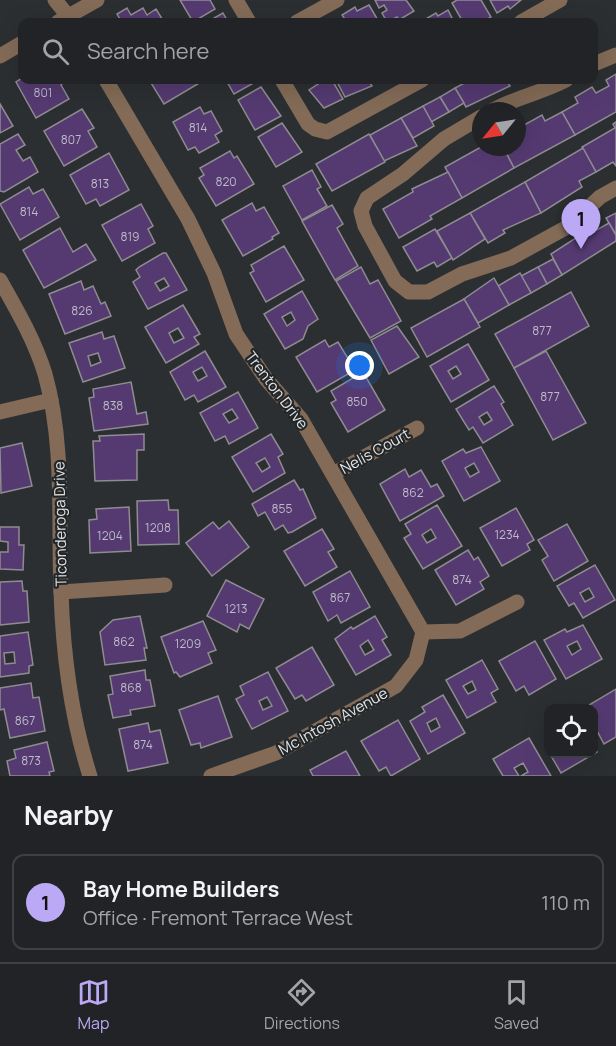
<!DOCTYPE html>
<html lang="en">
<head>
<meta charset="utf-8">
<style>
  body { margin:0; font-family:Manrope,sans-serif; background:#2d2f32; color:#f1f3f6 }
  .controls { position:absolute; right:18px; bottom:18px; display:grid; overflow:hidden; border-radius:12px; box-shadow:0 6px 24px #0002 }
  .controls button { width:54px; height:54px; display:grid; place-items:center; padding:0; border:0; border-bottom:2px solid #3e4043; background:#212326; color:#f1f3f6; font:30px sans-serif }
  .compass { position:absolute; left:472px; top:102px; width:54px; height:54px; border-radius:50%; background:#212326; box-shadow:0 6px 24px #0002; rotate:240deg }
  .you { position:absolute; left:360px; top:366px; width:21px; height:21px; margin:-15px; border:4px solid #fff; border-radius:50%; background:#1a73e8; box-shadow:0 0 0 9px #1a73e833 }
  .badge { display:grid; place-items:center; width:39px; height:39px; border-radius:50%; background:#bca9f5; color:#111; font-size:20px; font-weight:700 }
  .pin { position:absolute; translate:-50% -50px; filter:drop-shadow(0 2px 3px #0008) }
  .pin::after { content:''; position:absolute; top:32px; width:21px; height:18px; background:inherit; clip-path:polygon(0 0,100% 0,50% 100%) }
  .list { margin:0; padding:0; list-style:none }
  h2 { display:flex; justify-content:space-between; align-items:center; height:78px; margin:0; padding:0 24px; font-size:26px }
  h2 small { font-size:20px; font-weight:400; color:#a2a4a7 }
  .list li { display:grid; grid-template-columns:39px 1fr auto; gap:18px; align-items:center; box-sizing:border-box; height:96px; margin:0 12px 12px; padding:0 12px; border:2px solid #3e4043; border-radius:12px }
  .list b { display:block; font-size:22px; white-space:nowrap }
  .list p { margin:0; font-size:20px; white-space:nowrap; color:#a2a4a7 }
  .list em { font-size:20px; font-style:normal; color:#a2a4a7 }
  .icon { flex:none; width:33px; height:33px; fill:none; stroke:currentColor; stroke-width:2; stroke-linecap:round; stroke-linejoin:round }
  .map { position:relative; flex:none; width:616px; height:776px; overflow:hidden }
  .search { position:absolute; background:#212326; box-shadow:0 6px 24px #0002; left:18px; right:18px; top:18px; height:66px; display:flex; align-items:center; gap:15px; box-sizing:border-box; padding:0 21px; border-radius:12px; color:#a2a4a7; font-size:22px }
  .sheet { height:186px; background:#212326 }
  nav { display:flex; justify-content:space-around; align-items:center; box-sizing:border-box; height:84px; border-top:2px solid #3e4043; background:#212326; font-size:16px; color:#a2a4a7 }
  nav a { display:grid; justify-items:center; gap:3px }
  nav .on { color:#bca9f5 }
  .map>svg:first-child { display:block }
  .building { fill:#543a71; stroke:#8e8c90; stroke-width:1.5; fill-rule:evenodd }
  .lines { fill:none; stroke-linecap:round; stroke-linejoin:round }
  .minor { stroke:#836b57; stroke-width:15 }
  .labels { text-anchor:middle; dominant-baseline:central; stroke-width:4.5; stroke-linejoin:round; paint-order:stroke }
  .number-label { font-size:12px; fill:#bebac8 }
  .street-label { font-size:15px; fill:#e2e4e5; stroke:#232628 }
</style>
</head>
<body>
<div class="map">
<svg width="616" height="776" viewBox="0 0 616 776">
  <rect width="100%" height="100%" fill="#2c2f32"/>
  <g class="building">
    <polygon points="180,0 210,0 215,9 193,22"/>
    <polygon points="375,0 406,0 414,11 399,20 397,17 387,22 382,13 387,10 384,5 379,8"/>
    <polygon points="457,0 481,0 491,17 484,21 482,19 475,22 463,22 452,3"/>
    <polygon points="490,0 521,0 510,9 508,6 497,13"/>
    <polygon points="369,5 379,22 347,22 342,15 355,7 357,11"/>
    <polygon points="127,8 131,15 143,8 147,15 156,9 164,22 119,22 121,21 117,14"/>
    <polygon points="448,10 453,20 449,22 422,21 436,13 438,16"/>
    <polygon points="223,13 228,22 207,22"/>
    <polygon points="616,74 616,112 575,135 562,112 578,103 575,97 592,87 596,93 609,86 606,80"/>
    <polygon points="22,78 66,80 61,85 69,99 36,118 16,82"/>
    <polygon points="155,80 199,80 201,82 164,104 151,83"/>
    <polygon points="226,80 259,80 234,94"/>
    <polygon points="319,80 332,80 343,99 324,108 309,90 318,84 316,81"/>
    <polygon points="336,80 368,80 372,86 345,97"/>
    <polygon points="470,80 511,80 507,81 510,86 466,107 455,88"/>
    <polygon points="261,87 281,116 255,130 238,100"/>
    <polygon points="455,88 464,103 449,112 440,97"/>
    <polygon points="440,97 449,112 431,122 423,106"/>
    <polygon points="0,104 13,126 0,133"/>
    <polygon points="423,106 434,126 413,138 401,118"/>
    <polygon points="200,107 204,114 211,111 222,131 215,135 219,142 199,153 195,147 188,150 173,122"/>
    <polygon points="82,109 94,128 88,131 97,147 64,166 44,131"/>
    <polygon points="562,112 575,135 514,168 503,147 517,147 517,129 542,115 545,121"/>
    <polygon points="401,118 417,146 384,161 370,135"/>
    <polygon points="616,122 616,166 613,162 596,172 582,147 615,128 613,124"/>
    <polygon points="282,123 302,152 276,167 258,137"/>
    <polygon points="18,134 25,145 16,150 23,161 30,157 38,172 4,192 0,191 0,144"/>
    <polygon points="369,134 385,162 332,191 316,164"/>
    <polygon points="481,147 503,147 514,168 462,198 445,167"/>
    <polygon points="583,148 596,172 579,181 582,187 541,213 525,182"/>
    <polygon points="230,151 234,158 237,156 254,184 216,206 199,178 204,175 200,168"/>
    <polygon points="109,153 129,190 100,206 96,199 86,204 70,175"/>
    <polygon points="312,170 321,187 317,189 327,206 302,220 283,186"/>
    <polygon points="448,172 462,198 430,216 432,219 399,238 383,209 413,192 412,189"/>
    <polygon points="525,182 541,213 503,230 505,233 488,243 470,213"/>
    <polygon points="29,187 33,194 43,189 59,217 20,240 0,204"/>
    <polygon points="252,203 256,211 264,207 279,233 272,237 273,239 243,256 222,220"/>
    <polygon points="141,204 153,226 148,229 155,243 122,261 102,225"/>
    <polygon points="332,205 343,224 337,228 358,266 335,280 302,221"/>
    <polygon points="470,213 485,239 453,260 437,231"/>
    <polygon points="616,213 616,235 606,218"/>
    <polygon points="609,223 616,235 616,241 562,275 551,254 591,228 593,232"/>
    <polygon points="60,228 73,252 86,244 96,260 44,288 23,250"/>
    <polygon points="435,229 452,258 437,267 434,262 417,271 403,247"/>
    <polygon points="284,246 304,280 266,302 250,273 254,271 251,265"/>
    <path d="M163,253h3l21,37 -39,19 -15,-27 7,-5 -4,-7 3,-3zM164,278l5,8 -9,5 -5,-8z"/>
    <polygon points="553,259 562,275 547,284 538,267"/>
    <polygon points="361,267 370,284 378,280 401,321 370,338 336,281"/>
    <polygon points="538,267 547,284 531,293 521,276"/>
    <polygon points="520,273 531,293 509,305 498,286"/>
    <polygon points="494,278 509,305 478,323 464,299"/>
    <polygon points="81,281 84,290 93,286 101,304 105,302 111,316 65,334 49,294"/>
    <path d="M302,291l16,28 -10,7 -5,13 -18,10 -21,-35zM291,312l4,8 -8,6 -5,-9z"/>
    <polygon points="571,292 589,326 514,368 495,334"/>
    <polygon points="464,299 480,327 427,357 411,328"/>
    <path d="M183,305l17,29 -6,3 5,7 -33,19 -21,-36zM178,328l6,10 -10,5 -5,-10z"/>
    <polygon points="397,326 419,357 389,374 371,340"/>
    <path d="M102,332l2,7 10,-3 11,32 -42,14 -14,-39zM98,353l3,9 -10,4 -3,-10z"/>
    <polygon points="325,340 329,347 338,342 355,370 317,392 296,357"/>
    <path d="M468,344l21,36 -38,22 -21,-36zM456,366l5,8 -8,5 -5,-8z"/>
    <path d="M205,351l21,36 -28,15 -4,-7 -9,5 -15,-28zM202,367l5,9 -9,5 -5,-9z"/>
    <polygon points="546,351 586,423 553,440 514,368"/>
    <polygon points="363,372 385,410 348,432 331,403 336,400 331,391"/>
    <polygon points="131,382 137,414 146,412 148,424 94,431 89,398 94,397 93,389"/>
    <path d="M494,386l10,16 -3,2 12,21 -30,18 -10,-16 -4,3 -13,-21zM487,412l5,8 -8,5 -5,-8z"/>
    <path d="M238,392l20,36 -29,16 -4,-8 -10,5 -15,-28zM232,409l6,9 -9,5 -6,-9z"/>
    <polygon points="144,434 144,450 137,450 137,480 95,481 93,441 100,441 99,436"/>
    <path d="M271,434l12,20 -5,3 7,16 -32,19 -21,-35zM265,458l5,9 -8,5 -6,-9z"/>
    <polygon points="22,443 32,486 1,493 0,448"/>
    <path d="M481,447l19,34 -36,20 -22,-40 21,-12 3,4zM474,463l5,9 -9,5 -5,-9z"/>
    <polygon points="405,469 409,477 421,470 431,487 437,484 444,496 400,521 380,484"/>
    <polygon points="294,480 300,490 303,489 316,518 292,532 288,533 283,525 275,530 265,512 258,516 252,504"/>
    <polygon points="168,500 169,510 178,510 179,544 138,545 137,501"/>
    <path d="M437,505l25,41 -39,23 -19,-31 7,-4 -6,-10zM431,529l5,9 -9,5 -5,-8z"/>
    <polygon points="129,507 131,551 90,553 89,520 97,519 96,509"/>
    <polygon points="516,508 534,540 527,544 530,550 502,566 480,528"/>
    <polygon points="229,521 249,547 212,576 186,543 213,522 219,529"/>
    <polygon points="567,524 588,561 554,581 542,560 548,556 538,540"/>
    <polygon points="0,527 19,527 19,545 24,545 23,570 0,569 0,552 8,552 8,542 0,541"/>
    <polygon points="322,529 334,549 328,552 337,567 305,586 284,551"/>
    <polygon points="468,550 474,560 478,557 489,576 480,582 484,589 456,605 435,570"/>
    <path d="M595,565l20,35 -32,18 -9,-15 -5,3 -12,-20zM589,588l5,9 -9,5 -5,-9z"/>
    <polygon points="350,571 370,607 341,623 337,615 328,621 313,592"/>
    <polygon points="226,580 264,599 249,629 240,624 237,632 207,616"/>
    <polygon points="22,581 23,591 27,591 29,622 0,625 0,582"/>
    <polygon points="140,616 147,648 144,648 146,660 105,665 100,632 113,620"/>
    <path d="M375,616l12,21 -5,3 9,15 -35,20 -21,-36 16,-12 2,2zM368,640l6,10 -9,5 -5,-9z"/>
    <polygon points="203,621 216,650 208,653 212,663 180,677 176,672 174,673 161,637"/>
    <path d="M583,625l19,34 -36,20 -22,-39 21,-11 2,3zM577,641l4,8 -9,6 -5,-9z"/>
    <path d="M28,632l5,33 -4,1v7l-29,4v-41zM14,652l1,11 -10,1 -1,-11z"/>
    <polygon points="535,641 556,679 529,695 524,686 516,691 499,661"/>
    <polygon points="312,647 334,685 306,701 302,695 295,699 276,668"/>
    <path d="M482,660l16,29 -7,4 5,9 -29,16 -21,-38zM472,681l4,9 -8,4 -5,-8z"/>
    <polygon points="145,670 146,680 150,680 155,706 130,710 131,715 113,718 108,695 113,694 110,676"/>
    <path d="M268,672l20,39 -36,18 -16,-30 8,-4 -4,-9zM267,697l5,9 -9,4 -4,-9z"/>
    <polygon points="31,683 33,698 39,697 45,731 10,738 4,709 0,710 0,688"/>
    <polygon points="616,689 616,737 604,744 594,725 594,708 584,708"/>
    <path d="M443,695l22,38 -37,21 -18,-33 15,-9 -3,-5zM436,718l4,9 -9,5 -4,-9z"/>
    <polygon points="218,696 232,737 201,748 200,743 191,745 179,710"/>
    <polygon points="398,720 420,759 391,776 386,767 379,771 361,741"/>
    <polygon points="148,723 150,732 160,730 168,763 128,771 119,729"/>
    <polygon points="529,738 551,776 521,776 528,772 523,763 514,768 519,776 503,776 493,759"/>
    <polygon points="47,742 54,771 49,772 50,776 10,776 7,761 16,758 14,750"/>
    <polygon points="594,746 597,752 561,773 550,754 594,754"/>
    <polygon points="346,751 360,776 313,776 310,770"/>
  </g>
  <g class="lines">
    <g class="minor">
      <polyline points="55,0 73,22"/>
      <polyline points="236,0 249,22"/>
      <polyline points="58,22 97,0"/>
      <polyline points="297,22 337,0"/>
      <polyline points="521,22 560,0"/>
      <polyline points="0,56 22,43"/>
      <polyline points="594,64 616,55"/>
      <polyline points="106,80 188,219 214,273 236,334 266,379 301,419 423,632"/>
      <polyline points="282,80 308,124 315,129 327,132 422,80"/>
      <path d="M492,111c23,-14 50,-18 74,-31"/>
      <polyline points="481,117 444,139 403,174 367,198 361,211 365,226 395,281 409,292 428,292 462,274 511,258 569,226 600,197 616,188"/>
      <path d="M0,280c17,30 35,61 45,94 20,72 13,145 16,218 2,62 10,125 29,184"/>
      <polyline points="0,412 51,400"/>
      <polyline points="333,474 417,428"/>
      <polyline points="61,592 165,585"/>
      <polyline points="423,632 460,631 517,602"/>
      <polyline points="211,776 276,753 396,686 416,660 423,632"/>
    </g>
  </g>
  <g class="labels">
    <g class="number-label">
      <text x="43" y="92">801</text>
      <text x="198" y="127">814</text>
      <text x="71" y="139">807</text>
      <text x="226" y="181">820</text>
      <text x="100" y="183">813</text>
      <text x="29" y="211">814</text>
      <text x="130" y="236">819</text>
      <text x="82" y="310">826</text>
      <text x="542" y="330">877</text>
      <text x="550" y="396">877</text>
      <text x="357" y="401">850</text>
      <text x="113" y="405">838</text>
      <text x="413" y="492">862</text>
      <text x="282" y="508">855</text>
      <text x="158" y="527">1208</text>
      <text x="507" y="534">1234</text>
      <text x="110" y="535">1204</text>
      <text x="462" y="579">874</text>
      <text x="340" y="597">867</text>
      <text x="236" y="608">1213</text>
      <text x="124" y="641">862</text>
      <text x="188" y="643">1209</text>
      <text x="131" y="687">868</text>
      <text x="25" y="720">867</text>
      <text x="143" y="744">874</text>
      <text x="31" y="760">873</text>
    </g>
    <g class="street-label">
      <text transform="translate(277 390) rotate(53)">Trenton Drive</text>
      <text transform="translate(375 451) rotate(-29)">Nelis Court</text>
      <text transform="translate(60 524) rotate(-91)">Ticonderoga Drive</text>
      <text transform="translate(333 721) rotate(-29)">Mc Intosh Avenue</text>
    </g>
  </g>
</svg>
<div class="controls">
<button><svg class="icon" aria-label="locate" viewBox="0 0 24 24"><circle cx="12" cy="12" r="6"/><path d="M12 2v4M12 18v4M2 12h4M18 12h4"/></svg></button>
</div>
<svg class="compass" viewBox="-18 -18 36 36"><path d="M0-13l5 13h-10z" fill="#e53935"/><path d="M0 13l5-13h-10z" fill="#a2a4a7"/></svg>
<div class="you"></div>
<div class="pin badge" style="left:581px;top:249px">1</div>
<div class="search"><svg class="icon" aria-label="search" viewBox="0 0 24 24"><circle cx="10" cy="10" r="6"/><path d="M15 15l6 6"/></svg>Search here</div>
</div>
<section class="sheet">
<h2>Nearby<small></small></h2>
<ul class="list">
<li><span class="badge">1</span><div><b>Bay Home Builders</b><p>Office · Fremont Terrace West</p></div><em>110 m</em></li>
</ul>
</section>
<nav>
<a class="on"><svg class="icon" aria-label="map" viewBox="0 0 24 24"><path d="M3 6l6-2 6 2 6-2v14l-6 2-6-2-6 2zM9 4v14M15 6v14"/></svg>Map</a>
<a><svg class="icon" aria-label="directions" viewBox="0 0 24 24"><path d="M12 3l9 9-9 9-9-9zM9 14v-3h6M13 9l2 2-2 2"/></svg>Directions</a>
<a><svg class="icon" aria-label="saved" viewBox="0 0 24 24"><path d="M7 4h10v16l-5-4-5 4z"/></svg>Saved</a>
</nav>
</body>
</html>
